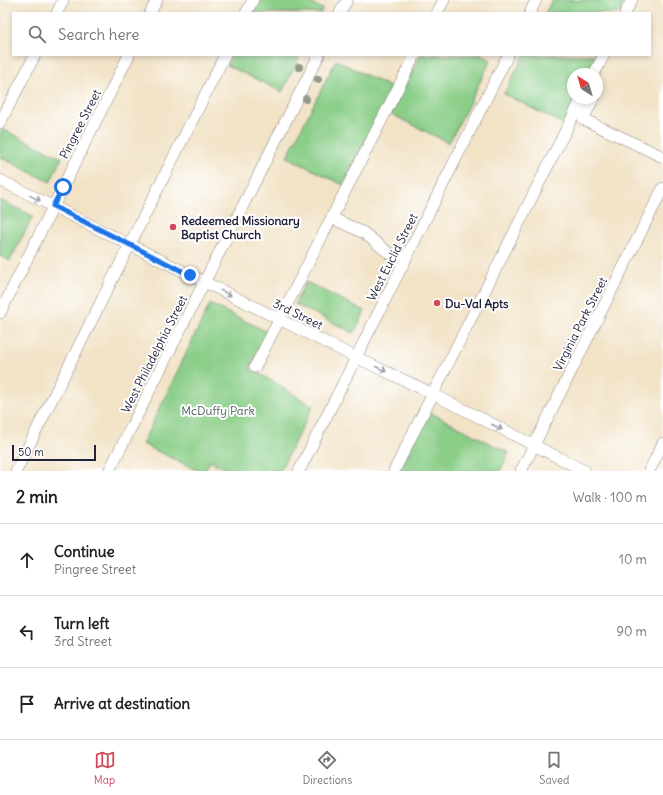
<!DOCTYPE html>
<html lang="en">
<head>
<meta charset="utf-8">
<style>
  body { margin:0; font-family:Delius,sans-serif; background:#f2f2f2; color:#202124 }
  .compass { position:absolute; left:567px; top:68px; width:36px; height:36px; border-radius:50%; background:#fff; box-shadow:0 2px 6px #0003; rotate:323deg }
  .scale { position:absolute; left:12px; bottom:10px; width:84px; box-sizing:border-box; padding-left:4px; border:2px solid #22223b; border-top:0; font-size:11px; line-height:14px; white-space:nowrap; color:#22223b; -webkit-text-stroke:3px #fff; paint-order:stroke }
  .stop { position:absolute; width:12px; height:12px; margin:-9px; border:3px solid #1a73e8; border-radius:50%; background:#fff }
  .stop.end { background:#1a73e8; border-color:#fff; box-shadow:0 1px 4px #0008 }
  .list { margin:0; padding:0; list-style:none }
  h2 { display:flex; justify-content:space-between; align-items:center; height:52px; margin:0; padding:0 16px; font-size:17px }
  h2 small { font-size:13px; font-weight:400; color:#757577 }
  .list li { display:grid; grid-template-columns:26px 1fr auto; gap:12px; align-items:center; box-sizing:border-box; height:72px; padding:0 16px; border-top:1px solid #e0e0e0 }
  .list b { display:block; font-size:15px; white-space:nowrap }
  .list p { margin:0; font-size:13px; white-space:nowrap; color:#757577 }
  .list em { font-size:13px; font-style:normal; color:#757577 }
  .icon { flex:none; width:22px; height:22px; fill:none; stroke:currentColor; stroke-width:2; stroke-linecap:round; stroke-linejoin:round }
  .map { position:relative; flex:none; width:663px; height:471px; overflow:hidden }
  .search { position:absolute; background:#fff; box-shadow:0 2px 6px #0003; left:12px; right:12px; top:12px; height:44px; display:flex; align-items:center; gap:10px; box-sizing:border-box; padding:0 14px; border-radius:0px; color:#757577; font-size:15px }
  .sheet { height:268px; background:#fff }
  nav { display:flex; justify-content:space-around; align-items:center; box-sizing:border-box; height:56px; border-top:1px solid #e0e0e0; background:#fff; font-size:11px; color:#757577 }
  nav a { display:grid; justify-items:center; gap:2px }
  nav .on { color:#d1495b }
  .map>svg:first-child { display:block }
  .green { fill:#8ace88; stroke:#567862 }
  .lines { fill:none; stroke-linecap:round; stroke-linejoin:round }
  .minor-casing { stroke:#8a8281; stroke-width:12 }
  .minor { stroke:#fff; stroke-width:11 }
  .tree { fill:#939a89 }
  .oneway { stroke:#9c9ca7 }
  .route { stroke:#1a73e8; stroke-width:5 }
  .poi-dot { fill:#d1495b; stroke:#fff; stroke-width:1.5 }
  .labels { text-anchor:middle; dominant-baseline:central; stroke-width:4; stroke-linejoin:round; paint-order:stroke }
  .street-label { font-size:12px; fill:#22223b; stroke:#fff }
  .poi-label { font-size:12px; font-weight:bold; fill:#22223b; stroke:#fff; text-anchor:start }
  .park-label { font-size:12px; fill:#465e56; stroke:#fff }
</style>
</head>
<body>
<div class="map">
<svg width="663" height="471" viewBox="0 0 663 471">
  <rect width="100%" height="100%" fill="#fff"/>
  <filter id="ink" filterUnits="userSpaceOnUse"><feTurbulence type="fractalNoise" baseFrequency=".025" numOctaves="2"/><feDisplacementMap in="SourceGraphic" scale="8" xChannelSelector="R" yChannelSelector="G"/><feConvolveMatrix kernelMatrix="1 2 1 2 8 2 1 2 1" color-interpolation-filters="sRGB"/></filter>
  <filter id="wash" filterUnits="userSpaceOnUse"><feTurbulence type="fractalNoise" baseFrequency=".012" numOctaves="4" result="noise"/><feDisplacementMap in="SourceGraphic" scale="16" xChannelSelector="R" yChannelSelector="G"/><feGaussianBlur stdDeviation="0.9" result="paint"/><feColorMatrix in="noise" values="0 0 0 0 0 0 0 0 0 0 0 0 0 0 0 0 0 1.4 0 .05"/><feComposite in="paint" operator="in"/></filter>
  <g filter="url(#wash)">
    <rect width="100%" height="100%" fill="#f2e3c7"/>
    <g class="green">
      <polygon points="259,0 304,0 323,9 321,13 253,13"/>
      <polygon points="552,0 625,0 619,13 545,13"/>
      <polygon points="232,55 300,55 282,92 227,65"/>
      <polygon points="421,55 481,55 491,60 449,143 391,114"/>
      <polygon points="524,55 598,55 588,74 573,74 573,98 576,98 563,124 504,94"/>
      <polygon points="336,60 392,88 343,185 287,157"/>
      <polygon points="2,129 62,158 50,182 0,157 0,133"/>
      <polygon points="0,200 33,216 10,261 0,256"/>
      <polygon points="306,282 365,311 354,333 295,304"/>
      <polygon points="210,304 268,332 250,368 313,406 280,471 230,471 210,461 205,471 199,471 142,444"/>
      <polygon points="429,412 509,453 500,471 399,471"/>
    </g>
  </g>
  <g filter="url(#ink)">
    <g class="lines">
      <g class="minor-casing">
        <g id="minor">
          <polyline points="57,13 63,0"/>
          <polyline points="150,13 157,0"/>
          <polyline points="246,13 253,0"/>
          <polyline points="340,13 347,0"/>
          <polyline points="437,13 444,0"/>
          <polyline points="530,13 536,0"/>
          <polyline points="625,13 632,0"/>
          <polyline points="594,74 604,55"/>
          <polyline points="594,98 583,119 663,157"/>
          <polyline points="0,123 35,55"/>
          <polyline points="0,180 347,353 433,394 585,471"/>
          <polyline points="332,218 364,233 395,258 404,263"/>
          <polyline points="0,313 129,55"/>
          <polyline points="255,367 415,55"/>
          <polyline points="16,471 225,55"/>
          <polyline points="109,471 319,55"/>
          <polyline points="299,471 508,55"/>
          <polyline points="394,471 582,98"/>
          <polyline points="521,471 663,188"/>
          <polyline points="649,471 663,443"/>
        </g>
      </g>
      <use href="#minor" class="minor"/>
    </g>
    <g class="tree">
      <circle cx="299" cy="67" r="4"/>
      <circle cx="318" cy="79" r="4"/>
      <circle cx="306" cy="99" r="4"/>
    </g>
    <defs><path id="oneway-shaft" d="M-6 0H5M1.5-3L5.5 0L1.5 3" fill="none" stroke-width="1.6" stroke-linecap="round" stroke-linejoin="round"/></defs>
    <g class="oneway">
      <use href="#oneway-shaft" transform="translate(35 198) rotate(26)"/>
      <use href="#oneway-shaft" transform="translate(226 293) rotate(27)"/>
      <use href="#oneway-shaft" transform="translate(381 369) rotate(25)"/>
      <use href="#oneway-shaft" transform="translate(497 427) rotate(27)"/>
    </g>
  </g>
  <g class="lines" filter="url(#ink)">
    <polyline class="route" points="63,187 53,206 190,275"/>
  </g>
  <g class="poi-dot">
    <circle cx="173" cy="227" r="4"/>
    <circle cx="437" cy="303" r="4"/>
  </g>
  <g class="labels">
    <g class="street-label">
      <text transform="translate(80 124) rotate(-63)">Pingree Street</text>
      <text transform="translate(392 257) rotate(-63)">West Euclid Street</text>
      <text transform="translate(298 314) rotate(26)">3rd Street</text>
      <text transform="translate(580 324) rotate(-63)">Virginia Park Street</text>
      <text transform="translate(154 354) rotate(-63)">West Philadelphia Street</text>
    </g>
    <g class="poi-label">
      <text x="181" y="220">Redeemed Missionary<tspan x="181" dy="14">Baptist Church</tspan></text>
      <text x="445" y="303">Du-Val Apts</text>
    </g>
    <g class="park-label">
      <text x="218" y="410">McDuffy Park</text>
    </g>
  </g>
</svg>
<svg class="compass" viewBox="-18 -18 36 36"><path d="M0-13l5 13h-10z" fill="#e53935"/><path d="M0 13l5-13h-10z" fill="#757577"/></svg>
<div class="scale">50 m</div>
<div class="stop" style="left:63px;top:187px"></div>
<div class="stop end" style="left:190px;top:275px"></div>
<div class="search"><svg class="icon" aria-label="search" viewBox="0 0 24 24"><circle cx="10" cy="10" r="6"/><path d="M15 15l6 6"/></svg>Search here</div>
</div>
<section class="sheet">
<h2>2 min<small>Walk · 100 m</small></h2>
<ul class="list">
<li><svg class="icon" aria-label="ahead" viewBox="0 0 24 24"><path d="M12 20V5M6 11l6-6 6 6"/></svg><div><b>Continue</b><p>Pingree Street</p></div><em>10 m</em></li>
<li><svg class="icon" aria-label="left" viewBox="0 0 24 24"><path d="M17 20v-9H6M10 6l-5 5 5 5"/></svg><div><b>Turn left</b><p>3rd Street</p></div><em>90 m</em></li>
<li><svg class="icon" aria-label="arrive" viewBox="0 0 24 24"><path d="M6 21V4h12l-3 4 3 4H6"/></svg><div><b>Arrive at destination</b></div></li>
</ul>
</section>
<nav>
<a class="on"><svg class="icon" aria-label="map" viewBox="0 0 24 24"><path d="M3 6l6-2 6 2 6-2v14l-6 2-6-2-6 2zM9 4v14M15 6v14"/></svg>Map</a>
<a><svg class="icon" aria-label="directions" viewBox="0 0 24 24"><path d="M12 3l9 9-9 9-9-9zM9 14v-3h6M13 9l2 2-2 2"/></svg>Directions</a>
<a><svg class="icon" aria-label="saved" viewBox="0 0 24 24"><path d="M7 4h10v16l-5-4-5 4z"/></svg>Saved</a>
</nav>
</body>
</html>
